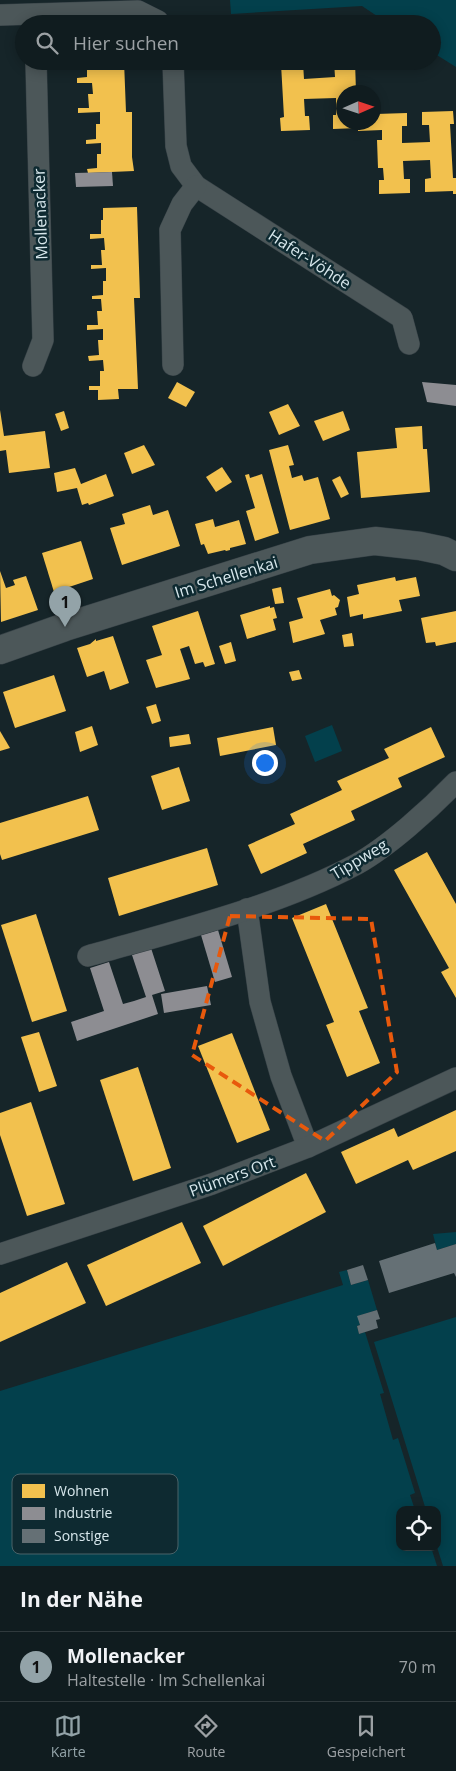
<!DOCTYPE html>
<html lang="de">
<head>
<meta charset="utf-8">
<style>
  body { margin:0; font-family:"Open Sans",sans-serif; background:#192528; color:#f1f3f6 }
  .controls { position:absolute; right:15px; bottom:15px; display:grid; overflow:hidden; border-radius:10px; box-shadow:0 2px 12px #0003 }
  .controls button { width:45px; height:45px; display:grid; place-items:center; padding:0; border:0; border-bottom:1px solid #303a3d; background:#101c1f; color:#f1f3f6; font:25px sans-serif }
  .compass { position:absolute; left:336px; top:85px; width:45px; height:45px; border-radius:50%; background:#101c1f; box-shadow:0 2px 12px #0003; rotate:87deg }
  .you { position:absolute; left:264px; top:762px; width:18px; height:18px; margin:-12px; border:4px solid #fff; border-radius:50%; background:#1a73e8; box-shadow:0 0 0 8px #1a73e833 }
  .badge { display:grid; place-items:center; width:32px; height:32px; border-radius:50%; background:#93a3a8; color:#111; font-size:16px; font-weight:700 }
  .pin { position:absolute; translate:-50% -41px; filter:drop-shadow(0 1px 2px #0008) }
  .pin::after { content:''; position:absolute; top:26px; width:18px; height:15px; background:inherit; clip-path:polygon(0 0,100% 0,50% 100%) }
  .list { margin:0; padding:0; list-style:none }
  h2 { display:flex; justify-content:space-between; align-items:center; height:65px; margin:0; padding:0 20px; font-size:21px }
  h2 small { font-size:16px; font-weight:400; color:#9ca1a4 }
  .list li { display:grid; grid-template-columns:32px 1fr auto; gap:15px; align-items:center; box-sizing:border-box; height:70px; padding:0 20px; border-top:1px solid #303a3d }
  .list b { display:block; font-size:19px; white-space:nowrap }
  .list p { margin:0; font-size:16px; white-space:nowrap; color:#9ca1a4 }
  .list em { font-size:16px; font-style:normal; color:#9ca1a4 }
  .icon { flex:none; width:28px; height:28px; fill:none; stroke:currentColor; stroke-width:2; stroke-linecap:round; stroke-linejoin:round }
  .map { position:relative; flex:none; width:456px; height:1566px; overflow:hidden }
  .search { position:absolute; background:#101c1f; box-shadow:0 2px 12px #0003; left:15px; right:15px; top:15px; height:55px; display:flex; align-items:center; gap:12px; box-sizing:border-box; padding:0 18px; border-radius:28px; color:#9ca1a4; font-size:19px }
  .sheet { height:135px; background:#101c1f }
  nav { display:flex; justify-content:space-around; align-items:center; box-sizing:border-box; height:70px; border-top:1px solid #303a3d; background:#101c1f; font-size:14px; color:#9ca1a4 }
  nav a { display:grid; justify-items:center; gap:2px }
  nav .on { color:#93a3a8 }
  .map>svg:first-child { display:block }
  .green { fill:#03404c }
  .homes { fill:#f2c14e }
  .industry { fill:#8d8d92 }
  .building { fill:#657075 }
  .lines { fill:none; stroke-linecap:round; stroke-linejoin:round }
  .street-casing { stroke:#364146; stroke-width:22 }
  .secondary-casing { stroke:#364146; stroke-width:29 }
  .street { stroke:#4c5759; stroke-width:21 }
  .secondary { stroke:#4c5759; stroke-width:28 }
  .marked { fill:none; stroke:#e8590c; stroke-width:4; stroke-dasharray:10 6; stroke-linejoin:round }
  .labels { text-anchor:middle; dominant-baseline:central; stroke-width:5; stroke-linejoin:round; paint-order:stroke }
  .street-label { font-size:16px; fill:#d7e7ec; stroke:#0e2a31 }
  .key { fill:#0e2a31; stroke:#4a6369; stroke-width:1 }
  .key-label { font-size:14px; fill:#d7e7ec }
</style>
</head>
<body>
<div class="map">
<svg width="456" height="1566" viewBox="0 0 456 1566">
  <rect width="100%" height="100%" fill="#162529"/>
  <g class="green">
    <polygon points="230,0 456,0 456,67 432,52 432,24 389,24 362,6 231,14"/>
    <polygon points="332,725 342,751 315,762 305,736"/>
    <polygon points="456,1232 456,1244 437,1250 433,1234"/>
    <polygon points="347,1270 351,1285 368,1280 377,1310 358,1316 360,1325 357,1326 359,1334 365,1332 384,1393 380,1394 393,1440 398,1438 415,1493 410,1495 415,1510 400,1510 400,1547 431,1547 437,1566 0,1566 0,1391 343,1285 339,1272"/>
    <polygon points="456,1317 456,1566 443,1566 437,1547 437,1510 426,1510 374,1342"/>
  </g>
  <g class="homes">
    <polygon points="91,61 124,61 126,112 132,112 132,157 134,171 88,173 87,169 97,168 97,154 101,154 101,143 86,144 86,140 96,139 96,124 100,124 100,112 78,113 78,108 89,108 88,94 93,94 92,83 77,83 77,78 87,77 87,65 91,65"/>
    <polygon points="277,61 307,61 307,63 303,63 304,79 335,77 334,61 355,61 356,92 344,92 344,122 374,122 374,117 376,117 376,114 407,113 407,126 402,126 402,143 430,142 429,125 422,125 422,112 453,111 454,124 450,124 453,178 456,178 456,194 453,194 453,191 425,192 425,179 431,178 430,160 403,161 404,179 410,179 410,193 379,194 379,180 384,180 383,168 378,168 377,140 382,140 382,130 358,131 358,128 333,129 333,115 336,115 336,98 304,99 305,116 309,116 310,130 281,131 280,118 284,117 281,64 278,64"/>
    <polygon points="137,207 140,298 134,298 138,389 118,389 119,399 98,400 98,390 89,390 89,386 100,386 100,371 104,371 103,360 89,361 88,356 99,355 98,340 103,340 103,329 87,330 87,325 98,325 97,311 102,311 101,299 92,299 92,296 103,295 103,281 106,281 106,268 91,269 91,265 102,265 101,250 105,250 104,238 90,239 90,234 101,234 101,220 103,220 103,208"/>
    <polygon points="177,382 195,392 186,407 168,398"/>
    <polygon points="288,404 300,426 279,435 269,412"/>
    <polygon points="0,410 4,436 45,431 50,468 9,473 6,450 0,451"/>
    <polygon points="64,411 69,428 61,431 55,414"/>
    <polygon points="343,411 350,430 323,441 314,421"/>
    <polygon points="422,426 423,449 427,449 430,492 361,498 357,452 397,448 395,428"/>
    <polygon points="144,445 155,465 132,474 124,453"/>
    <polygon points="288,445 294,465 289,466 292,478 302,475 304,481 318,477 330,519 290,530 269,450"/>
    <polygon points="222,467 232,482 216,492 206,477"/>
    <polygon points="75,468 81,484 106,474 114,496 89,505 88,503 82,505 77,488 57,492 54,473"/>
    <polygon points="249,474 250,478 262,474 279,533 255,541 246,511 255,508 245,475"/>
    <polygon points="340,476 349,494 341,498 332,480"/>
    <polygon points="150,505 153,515 168,510 180,546 122,565 110,528 125,524 122,514"/>
    <polygon points="213,519 215,527 239,520 246,544 230,548 230,550 226,551 225,550 208,554 204,544 201,545 195,524"/>
    <polygon points="81,541 93,579 54,592 42,553"/>
    <polygon points="0,571 6,588 15,585 13,580 26,576 38,610 1,622"/>
    <polygon points="395,577 396,581 416,577 420,596 399,600 402,611 363,619 363,614 350,617 347,597 359,594 357,585"/>
    <polygon points="281,587 284,603 275,604 272,589"/>
    <polygon points="330,589 332,596 334,595 340,600 338,607 335,608 337,615 320,620 325,634 293,643 289,622 303,618 297,598"/>
    <polygon points="270,606 270,608 274,607 277,618 273,619 276,630 247,639 240,615"/>
    <polygon points="198,611 215,664 205,667 203,662 195,664 189,646 180,649 190,679 156,688 146,660 162,655 152,626"/>
    <polygon points="456,611 456,642 436,646 435,642 426,643 421,618"/>
    <polygon points="352,633 354,646 344,647 342,635"/>
    <polygon points="113,636 129,683 110,690 104,671 87,677 77,648 90,644 96,639 96,641"/>
    <polygon points="231,642 236,661 225,664 219,646"/>
    <polygon points="299,670 302,679 292,681 289,672"/>
    <polygon points="54,675 66,711 15,728 3,692"/>
    <polygon points="156,704 161,721 152,724 146,707"/>
    <polygon points="92,726 98,745 80,752 75,732"/>
    <polygon points="273,727 276,745 220,756 217,738"/>
    <polygon points="431,727 445,757 398,778 402,787 351,811 355,820 303,844 307,853 261,874 248,845 295,824 290,814 342,790 337,781 389,758 384,749"/>
    <polygon points="0,731 10,748 0,751"/>
    <polygon points="189,734 191,744 170,747 169,737"/>
    <polygon points="179,767 190,801 162,810 151,776"/>
    <polygon points="88,796 99,830 2,860 0,854 0,823"/>
    <polygon points="207,848 218,885 119,916 108,878"/>
    <polygon points="427,852 456,904 456,998 441,972 449,968 394,870"/>
    <polygon points="326,904 368,1008 359,1011 380,1063 347,1077 326,1025 334,1022 292,918"/>
    <polygon points="36,914 67,1011 32,1022 1,925"/>
    <polygon points="39,1032 57,1086 39,1092 21,1037"/>
    <polygon points="232,1033 270,1130 237,1143 198,1046"/>
    <polygon points="138,1067 171,1168 133,1181 100,1080"/>
    <polygon points="31,1102 65,1204 27,1216 0,1135 0,1113"/>
    <polygon points="456,1110 456,1151 413,1170 408,1160 356,1184 341,1152 394,1128 398,1137"/>
    <polygon points="306,1173 326,1212 223,1266 203,1226"/>
    <polygon points="182,1222 201,1263 106,1306 87,1265"/>
    <polygon points="67,1262 86,1303 0,1342 0,1293"/>
  </g>
  <g class="industry">
    <polygon points="112,172 113,186 76,187 75,173"/>
    <polygon points="422,382 456,385 456,406 427,402"/>
    <polygon points="218,930 232,977 215,982 201,935"/>
    <polygon points="151,948 165,991 152,995 158,1014 77,1041 71,1022 104,1011 90,968 109,962 123,1004 134,1001 146,997 132,955"/>
    <polygon points="207,986 211,1005 164,1013 161,994"/>
  </g>
  <g class="building">
    <polygon points="435,1243 437,1250 456,1244 456,1277 454,1273 389,1293 379,1261"/>
    <polygon points="363,1265 368,1280 351,1285 347,1270"/>
    <polygon points="377,1310 380,1319 376,1320 378,1328 359,1334 357,1326 360,1325 357,1316"/>
  </g>
  <g class="lines">
    <g class="street-casing">
      <g id="street">
        <polyline points="0,15 138,11 158,21 160,24"/>
        <polyline points="173,61 176,146 181,166 196,186 402,318 409,344"/>
        <polyline points="173,365 170,230 182,204 196,186"/>
        <polyline points="33,366 43,340 36,61"/>
        <polyline points="247,909 260,1002 281,1076 308,1147"/>
        <path d="M88,956c88,-25 188,-49 269,-92 32,-18 73,-55 99,-82"/>
        <polyline points="0,1254 212,1184 308,1147 456,1078"/>
      </g>
    </g>
    <g class="secondary-casing">
      <polyline id="secondary" points="0,650 65,627 310,550 375,541 420,546 444,551 456,557"/>
    </g>
    <use href="#street" class="street"/>
    <use href="#secondary" class="secondary"/>
  </g>
  <path class="marked" d="M230,916l141,3 26,153 -72,69 -133,-86z"/>
  <g class="labels">
    <g class="street-label">
      <text transform="translate(40 214) rotate(-92)">Mollenacker</text>
      <text transform="translate(310 259) rotate(33)">Hafer-Vöhde</text>
      <text transform="translate(226 577) rotate(-17)">Im Schellenkai</text>
      <text transform="translate(359 859) rotate(-31)">Tippweg</text>
      <text transform="translate(232 1176) rotate(-20)">Plümers Ort</text>
    </g>
  </g>
  <rect x="12" y="1474" width="166" height="80" rx="8" class="key"/>
  <rect x="22" y="1484" width="23" height="14" fill="#f2c14e"/>
  <rect x="22" y="1507" width="23" height="13" fill="#8d8d92"/>
  <rect x="22" y="1529" width="23" height="14" fill="#657075"/>
  <g class="key-label">
    <text x="54" y="1496">Wohnen</text>
    <text x="54" y="1518">Industrie</text>
    <text x="54" y="1541">Sonstige</text>
  </g>
</svg>
<div class="controls">
<button><svg class="icon" aria-label="locate" viewBox="0 0 24 24"><circle cx="12" cy="12" r="6"/><path d="M12 2v4M12 18v4M2 12h4M18 12h4"/></svg></button>
</div>
<svg class="compass" viewBox="-18 -18 36 36"><path d="M0-13l5 13h-10z" fill="#e53935"/><path d="M0 13l5-13h-10z" fill="#9ca1a4"/></svg>
<div class="you"></div>
<div class="pin badge" style="left:65px;top:627px">1</div>
<div class="search"><svg class="icon" aria-label="search" viewBox="0 0 24 24"><circle cx="10" cy="10" r="6"/><path d="M15 15l6 6"/></svg>Hier suchen</div>
</div>
<section class="sheet">
<h2>In der Nähe<small></small></h2>
<ul class="list">
<li><span class="badge">1</span><div><b>Mollenacker</b><p>Haltestelle · Im Schellenkai</p></div><em>70 m</em></li>
</ul>
</section>
<nav>
<a class="on"><svg class="icon" aria-label="map" viewBox="0 0 24 24"><path d="M3 6l6-2 6 2 6-2v14l-6 2-6-2-6 2zM9 4v14M15 6v14"/></svg>Karte</a>
<a><svg class="icon" aria-label="directions" viewBox="0 0 24 24"><path d="M12 3l9 9-9 9-9-9zM9 14v-3h6M13 9l2 2-2 2"/></svg>Route</a>
<a><svg class="icon" aria-label="saved" viewBox="0 0 24 24"><path d="M7 4h10v16l-5-4-5 4z"/></svg>Gespeichert</a>
</nav>
</body>
</html>
